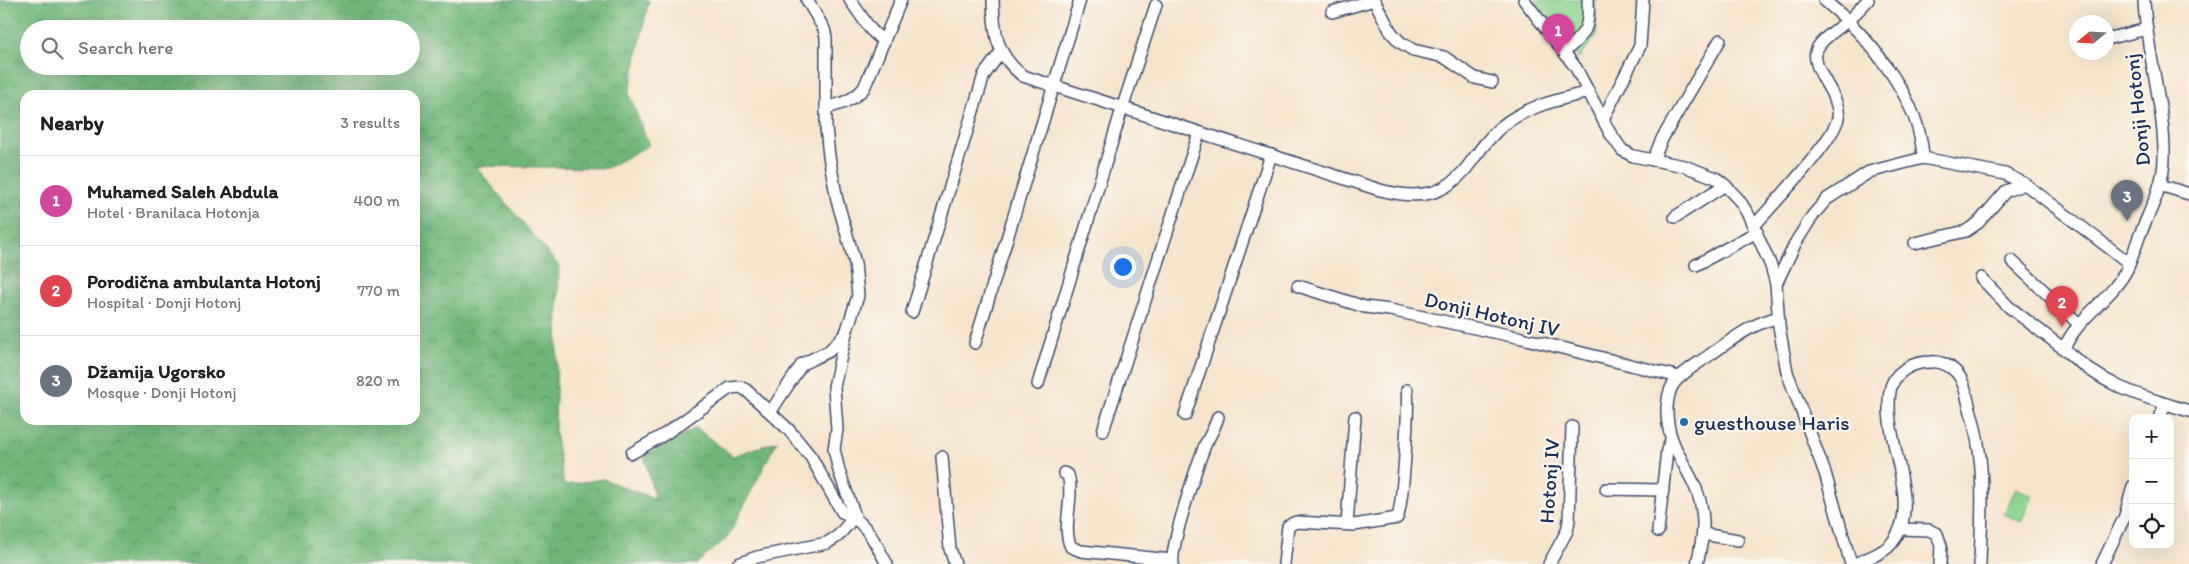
<!DOCTYPE html>
<html lang="en">
<head>
<meta charset="utf-8">
<style>
  body { margin:0; font-family:Itim,sans-serif; background:#f6f6f6; color:#222 }
  .controls { position:absolute; right:15px; bottom:15px; display:grid; overflow:hidden; border-radius:10px; box-shadow:0 5px 20px #0002 }
  .controls button { width:45px; height:45px; display:grid; place-items:center; padding:0; border:0; border-bottom:1px solid #e0e0e0; background:#fff; color:#222; font:25px sans-serif }
  .compass { position:absolute; left:2069px; top:15px; width:45px; height:45px; border-radius:50%; background:#fff; box-shadow:0 5px 20px #0002; rotate:252deg }
  .you { position:absolute; left:1122px; top:266px; width:18px; height:18px; margin:-12px; border:4px solid #fff; border-radius:50%; background:#1a73e8; box-shadow:0 0 0 8px #1a73e833 }
  .badge { display:grid; place-items:center; width:32px; height:32px; border-radius:50%; background:#1f6fb2; color:#fff; font-size:16px; font-weight:700 }
  .pin { position:absolute; translate:-50% -41px; filter:drop-shadow(0 1px 2px #0008) }
  .pin::after { content:''; position:absolute; top:26px; width:18px; height:15px; background:inherit; clip-path:polygon(0 0,100% 0,50% 100%) }
  .list { margin:0; padding:0; list-style:none }
  h2 { display:flex; justify-content:space-between; align-items:center; height:65px; margin:0; padding:0 20px; font-size:21px }
  h2 small { font-size:16px; font-weight:400; color:#767676 }
  .list li { display:grid; grid-template-columns:32px 1fr auto; gap:15px; align-items:center; box-sizing:border-box; height:90px; padding:0 20px; border-top:1px solid #e0e0e0 }
  .list b { display:block; font-size:19px; white-space:nowrap }
  .list p { margin:0; font-size:16px; white-space:nowrap; color:#767676 }
  .list em { font-size:16px; font-style:normal; color:#767676 }
  .icon { flex:none; width:28px; height:28px; fill:none; stroke:currentColor; stroke-width:2; stroke-linecap:round; stroke-linejoin:round }
  .map { position:relative; flex:none; width:2189px; height:564px; overflow:hidden }
  .search { position:absolute; background:#fff; box-shadow:0 5px 20px #0002; left:20px; top:20px; width:400px; height:55px; display:flex; align-items:center; gap:12px; box-sizing:border-box; padding:0 18px; border-radius:28px; color:#767676; font-size:19px }
  .panel { position:absolute; background:#fff; box-shadow:0 5px 20px #0002; left:20px; top:90px; width:400px; height:335px; border-radius:15px }
  .map>svg:first-child { display:block }
  .forest { fill:url(#forest-crowns); stroke:#46726c; fill-rule:evenodd }
  .garden { fill:#8bd490; stroke:#538277 }
  .lines { fill:none; stroke-linecap:round; stroke-linejoin:round }
  .minor-casing { stroke:#3c4a6e; stroke-width:14 }
  .minor { stroke:#fff; stroke-width:11 }
  .poi-dot { fill:#1f6fb2; stroke:#fbf7ec; stroke-width:2 }
  .labels { text-anchor:middle; dominant-baseline:central; stroke-width:4.5; stroke-linejoin:round; paint-order:stroke }
  .street-label { font-size:21px; fill:#1b2f5e; stroke:#fbf7ec }
  .poi-label { font-size:21px; fill:#1b2f5e; stroke:#fbf7ec; text-anchor:start }
</style>
</head>
<body>
<div class="map">
<svg width="2189" height="564" viewBox="0 0 2189 564">
  <defs>
    <pattern id="forest-crowns" width="20" height="18" patternUnits="userSpaceOnUse" patternTransform="scale(1.25)"><rect width="20" height="18" fill="#70b67a"/><path d="M2 6a3 3 0 1 1 6 0M12 15a3 3 0 1 1 6 0" fill="none" stroke="#5b9467"/></pattern>
  </defs>
  <rect width="100%" height="100%" fill="#fbf7ec"/>
  <filter id="ink" filterUnits="userSpaceOnUse"><feTurbulence type="fractalNoise" baseFrequency=".02" numOctaves="2"/><feDisplacementMap in="SourceGraphic" scale="10" xChannelSelector="R" yChannelSelector="G"/><feConvolveMatrix kernelMatrix="1 2 1 2 8 2 1 2 1" color-interpolation-filters="sRGB"/></filter>
  <filter id="wash" filterUnits="userSpaceOnUse"><feTurbulence type="fractalNoise" baseFrequency=".0096" numOctaves="4" result="noise"/><feDisplacementMap in="SourceGraphic" scale="20" xChannelSelector="R" yChannelSelector="G"/><feGaussianBlur stdDeviation="1.12" result="paint"/><feColorMatrix in="noise" values="0 0 0 0 0 0 0 0 0 0 0 0 0 0 0 0 0 1.4 0 .05"/><feComposite in="paint" operator="in"/></filter>
  <g filter="url(#wash)">
    <rect width="100%" height="100%" fill="#f6e4cc"/>
    <path class="forest" d="M0,0h649l-20,94 20,51 -42,23 -132,-2 84,100 -4,166 9,53 39,-6 52,20 -11,-43 52,-28 37,28 44,-15 -49,96 -32,27h-696zM29,29h382v37h-382zM25,95h390v325h-390z"/>
    <g class="garden">
      <polygon points="1535,0 1599,0 1595,2 1597,35 1579,58"/>
      <polygon points="2016,488 2033,496 2021,522 2004,514"/>
    </g>
  </g>
  <g filter="url(#ink)">
    <g class="lines">
      <g class="minor-casing">
        <g id="minor">
          <polyline points="807,0 824,29 826,37 826,128 829,156 837,200 855,263 858,296 846,333 834,387 837,429 834,449 839,471 855,516"/>
          <polyline points="850,0 871,30 884,42"/>
          <path d="M993,0c1,33 3,55 30,76l357,114c39,10 66,7 91,-28 9,-12 18,-25 30,-35 25,-21 57,-27 88,-35"/>
          <polyline points="1374,0 1391,32 1400,42 1413,50 1444,57 1475,78 1492,82"/>
          <polyline points="1524,0 1576,68 1610,133 1622,150 1633,156 1684,166 1716,178 1725,185 1739,200 1748,214 1771,266 1776,284 1779,326 1787,372 1825,473 1851,564"/>
          <path d="M1824,0c44,35 97,100 99,158"/>
          <path d="M2144,0c2,53 21,105 20,158 0,28 -15,54 -25,79 -4,11 -7,22 -12,32 -16,31 -50,48 -63,80 41,38 73,46 125,62"/>
          <polyline points="1332,12 1374,0"/>
          <polyline points="2106,39 2147,29"/>
          <path d="M1565,51c21,-18 25,-23 23,-51"/>
          <path d="M826,108c16,-4 27,-8 38,-20l37,-88"/>
          <polyline points="1603,119 1640,46 1643,0"/>
          <polyline points="1653,160 1662,139 1720,40"/>
          <polyline points="2160,185 2189,194"/>
          <polyline points="1675,217 1725,185"/>
          <path d="M1754,226c18,-21 80,-85 84,-108 5,-22 -32,-51 -20,-71 7,-11 19,-17 28,-25 8,-6 15,-15 22,-22"/>
          <polyline points="1915,243 1966,231 1978,223 2006,191 2025,184"/>
          <polyline points="2012,261 2079,324"/>
          <polyline points="1696,265 1757,232"/>
          <polyline points="1981,278 2009,307 2064,349"/>
          <polyline points="1776,284 1796,242 1813,215 1827,199 1869,172 1923,158 2005,174 2025,184 2129,263"/>
          <polyline points="1298,286 1365,307 1390,310 1522,338 1679,377"/>
          <polyline points="912,312 984,75 1001,52"/>
          <polyline points="975,343 1080,0"/>
          <polyline points="1038,384 1122,109 1156,5"/>
          <polyline points="771,411 802,364 829,351 846,333"/>
          <polyline points="1185,415 1271,155"/>
          <polyline points="2160,418 2165,404"/>
          <polyline points="1103,431 1199,133"/>
          <path d="M632,453l33,-19 65,-46 10,-1 6,3 43,40 22,27 31,55c24,8 33,31 45,52"/>
          <polyline points="942,457 950,549 955,564"/>
          <path d="M1064,473l4,2c7,22 -7,53 3,72l10,4 91,9"/>
          <polyline points="1606,489 1663,490"/>
          <polyline points="1347,524 1355,417"/>
          <polyline points="1900,529 1929,530 1937,534 1941,546 1940,564"/>
          <polyline points="1658,531 1667,450 1671,440"/>
          <polyline points="1703,534 1738,540"/>
          <polyline points="738,564 757,557 827,543 838,536 855,516"/>
          <path d="M1173,564c-3,-19 24,-98 32,-119 5,-9 10,-18 13,-28"/>
          <path d="M1284,564l4,-38 8,-4 58,3 43,-7c6,-10 12,-114 10,-128"/>
          <polyline points="1549,564 1567,531 1569,520 1572,427"/>
          <path d="M1697,564c4,-18 8,-35 5,-53 -5,-39 -37,-60 -35,-104 1,-9 2,-18 8,-25 10,-12 24,-19 36,-28 21,-14 42,-32 67,-36"/>
          <path d="M1854,564c12,-5 28,-10 37,-20 31,-35 -2,-94 -2,-136 0,-11 0,-23 8,-32 9,-10 20,-14 34,-14 8,-1 18,3 24,9 9,8 11,23 14,34 5,17 9,35 11,53 4,34 1,71 0,106"/>
          <polyline points="2102,564 2125,516 2133,486"/>
        </g>
      </g>
      <use href="#minor" class="minor"/>
    </g>
  </g>
  <circle class="poi-dot" cx="1684" cy="422" r="5"/>
  <g class="labels">
    <g class="street-label">
      <text transform="translate(2137 110) rotate(-96)">Donji Hotonj</text>
      <text transform="translate(1492 314) rotate(13)">Donji Hotonj IV</text>
      <text transform="translate(1549 481) rotate(-86)">Hotonj IV</text>
    </g>
    <g class="poi-label">
      <text x="1694" y="422">guesthouse Haris</text>
    </g>
  </g>
</svg>
<div class="controls">
<button>+</button>
<button>−</button>
<button><svg class="icon" aria-label="locate" viewBox="0 0 24 24"><circle cx="12" cy="12" r="6"/><path d="M12 2v4M12 18v4M2 12h4M18 12h4"/></svg></button>
</div>
<svg class="compass" viewBox="-18 -18 36 36"><path d="M0-13l5 13h-10z" fill="#e53935"/><path d="M0 13l5-13h-10z" fill="#767676"/></svg>
<div class="you"></div>
<div class="pin badge" style="left:1558px;top:55px;background:#d1479c">1</div>
<div class="pin badge" style="left:2062px;top:327px;background:#e0444e">2</div>
<div class="pin badge" style="left:2127px;top:221px;background:#6b7280">3</div>
<div class="search"><svg class="icon" aria-label="search" viewBox="0 0 24 24"><circle cx="10" cy="10" r="6"/><path d="M15 15l6 6"/></svg>Search here</div>
<section class="panel">
<h2>Nearby<small>3 results</small></h2>
<ul class="list">
<li><span class="badge" style="background:#d1479c">1</span><div><b>Muhamed Saleh Abdula</b><p>Hotel · Branilaca Hotonja</p></div><em>400 m</em></li>
<li><span class="badge" style="background:#e0444e">2</span><div><b>Porodična ambulanta Hotonj</b><p>Hospital · Donji Hotonj</p></div><em>770 m</em></li>
<li><span class="badge" style="background:#6b7280">3</span><div><b>Džamija Ugorsko</b><p>Mosque · Donji Hotonj</p></div><em>820 m</em></li>
</ul>
</section>
</div>
</body>
</html>
